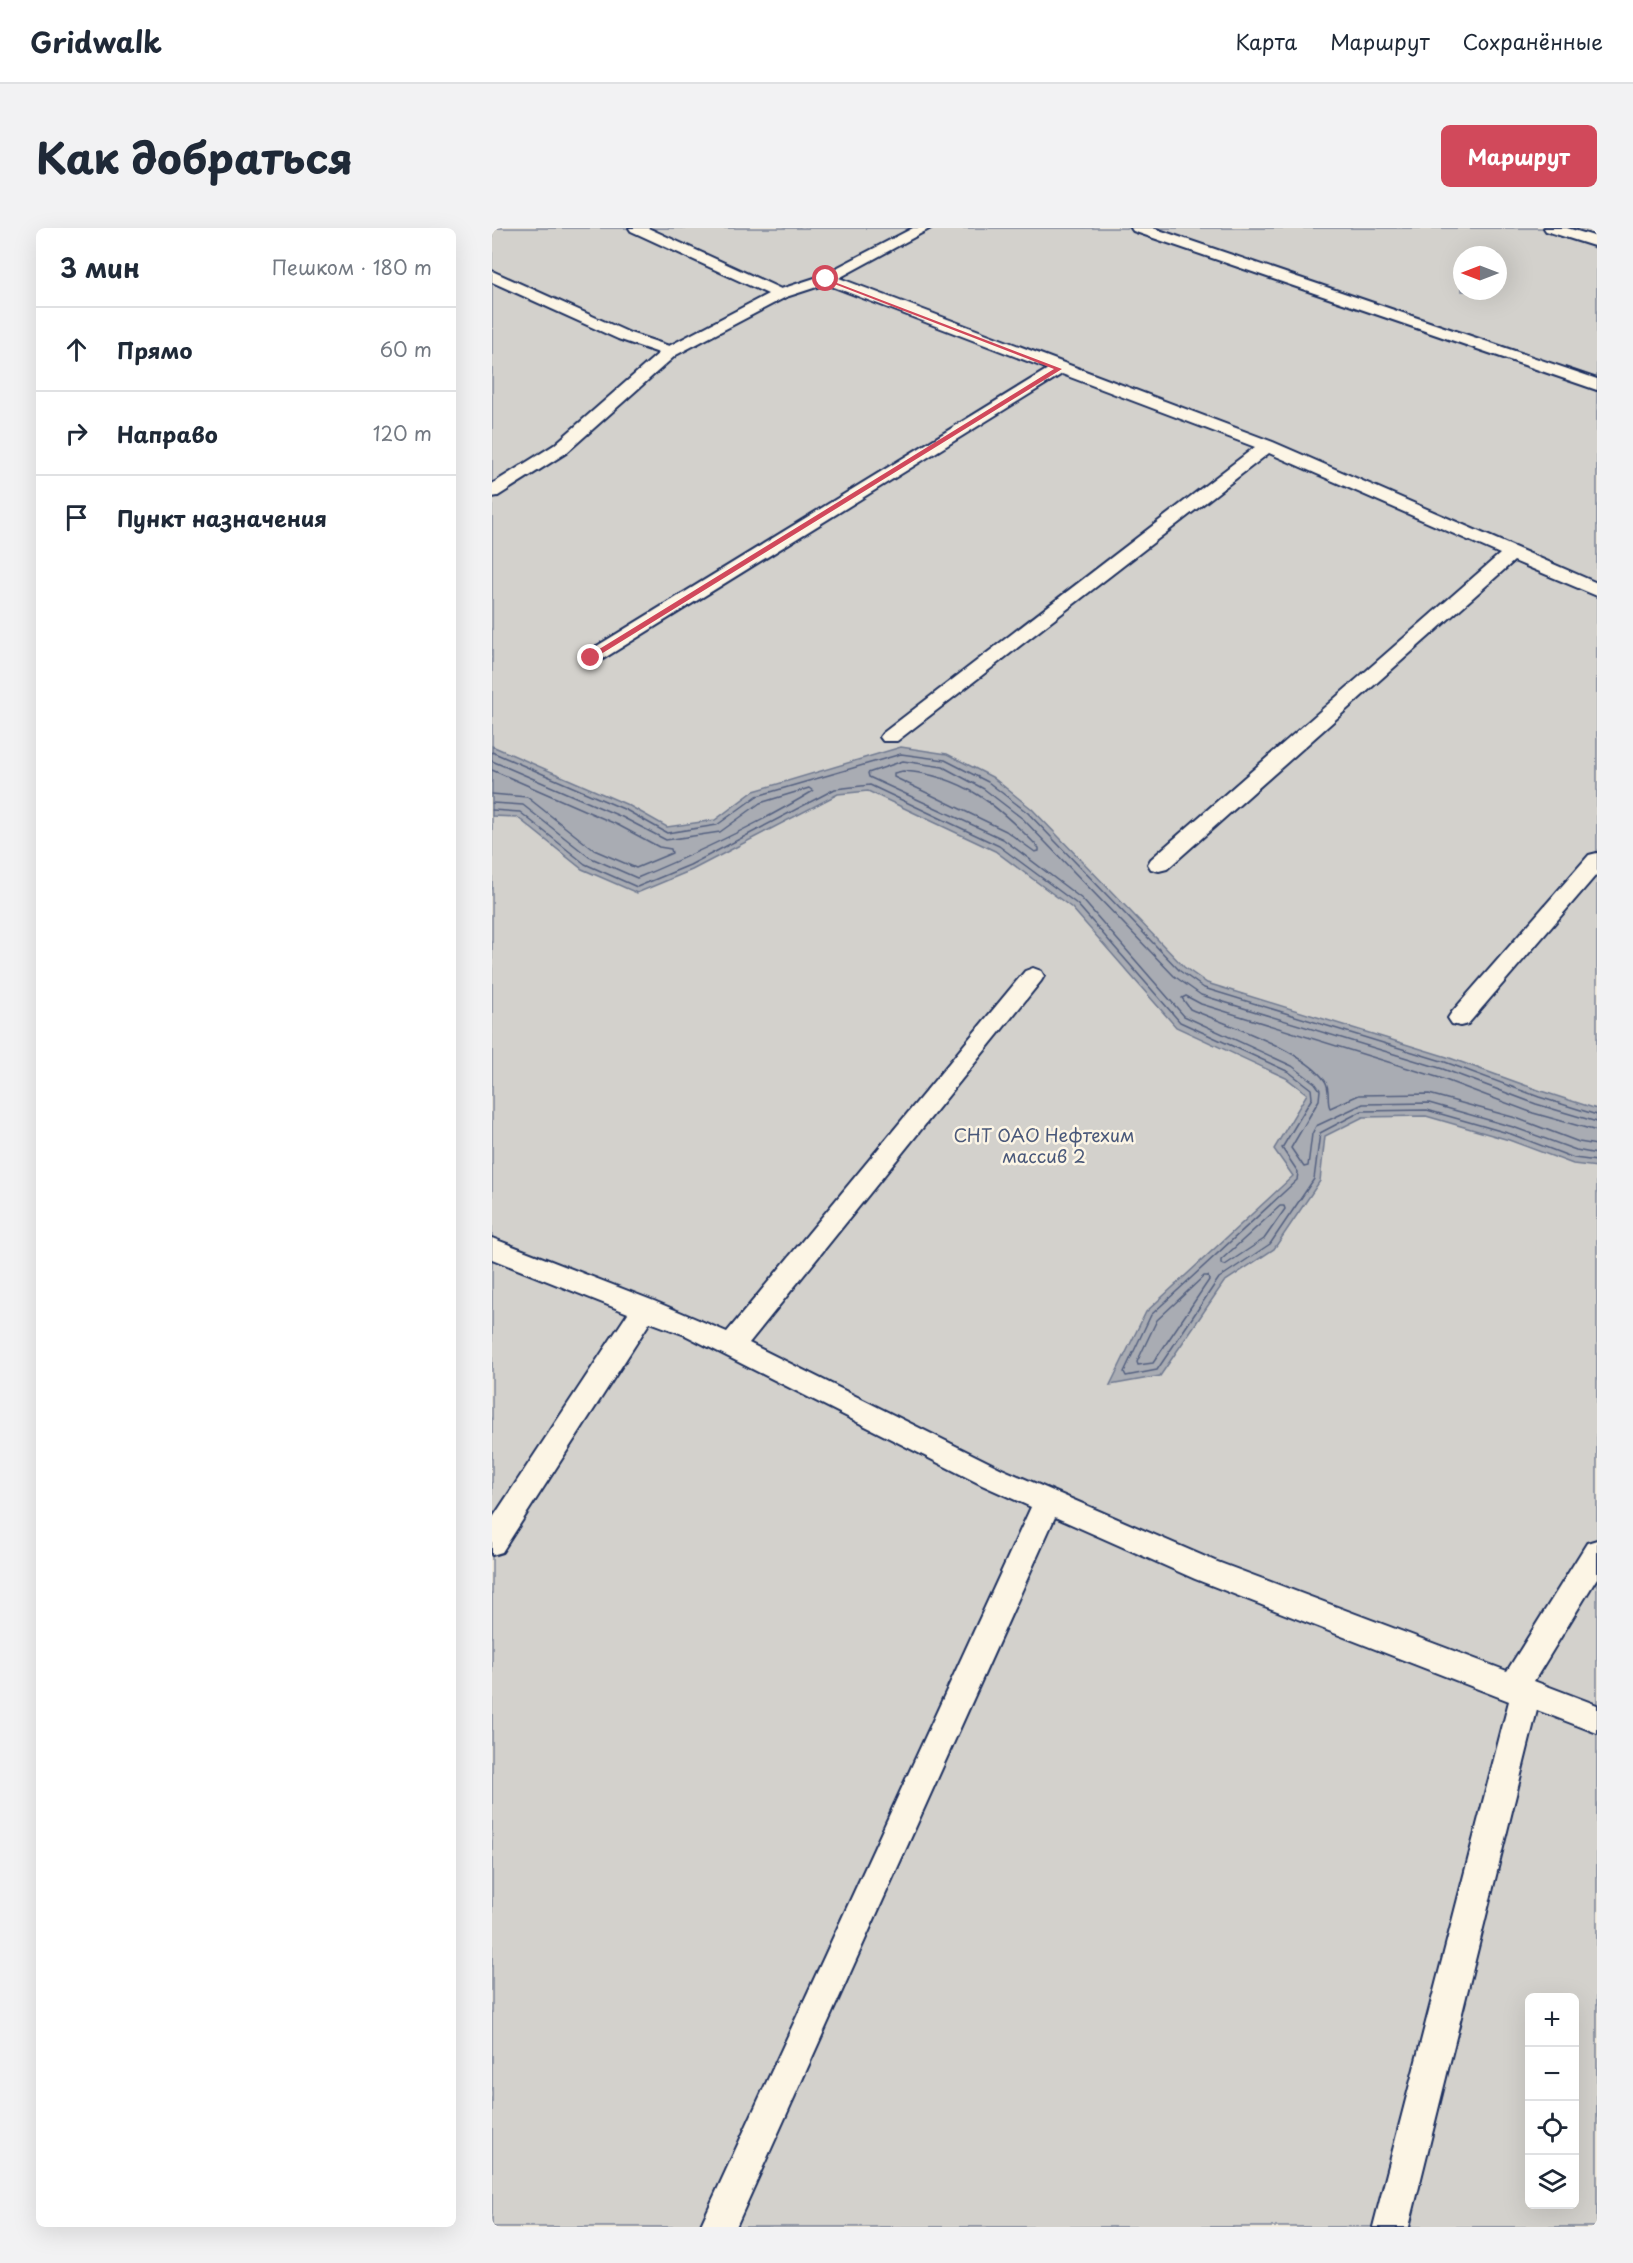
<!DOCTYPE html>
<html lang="ru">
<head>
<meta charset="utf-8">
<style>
  body { margin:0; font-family:"Playpen Sans",sans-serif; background:#f2f2f3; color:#1f2937 }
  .controls { position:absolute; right:18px; bottom:18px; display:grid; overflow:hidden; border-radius:9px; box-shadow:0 6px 24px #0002 }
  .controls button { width:54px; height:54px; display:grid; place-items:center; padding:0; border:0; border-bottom:2px solid #e0e1e3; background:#fff; color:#1f2937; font:30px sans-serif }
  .compass { position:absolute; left:961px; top:18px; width:54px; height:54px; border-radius:50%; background:#fff; box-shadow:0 6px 24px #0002; rotate:270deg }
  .stop { position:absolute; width:18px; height:18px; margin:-14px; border:4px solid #d1495b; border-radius:50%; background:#fff }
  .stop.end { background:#d1495b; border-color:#fff; box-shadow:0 2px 6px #0008 }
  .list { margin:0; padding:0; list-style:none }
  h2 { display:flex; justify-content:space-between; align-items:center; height:78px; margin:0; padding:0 24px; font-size:26px }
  h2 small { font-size:20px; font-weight:400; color:#747a83 }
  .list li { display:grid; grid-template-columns:39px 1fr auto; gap:18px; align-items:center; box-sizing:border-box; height:84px; padding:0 24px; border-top:2px solid #e0e1e3 }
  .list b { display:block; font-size:22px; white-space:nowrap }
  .list em { font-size:20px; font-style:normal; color:#747a83 }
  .icon { flex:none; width:33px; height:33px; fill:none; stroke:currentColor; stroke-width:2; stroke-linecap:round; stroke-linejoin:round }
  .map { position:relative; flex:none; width:1105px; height:1999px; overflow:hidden; border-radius:9px }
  header { display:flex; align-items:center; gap:36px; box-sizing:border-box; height:84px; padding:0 30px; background:#fff; border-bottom:2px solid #e0e1e3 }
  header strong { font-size:28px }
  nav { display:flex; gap:33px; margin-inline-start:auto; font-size:21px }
  .intro { display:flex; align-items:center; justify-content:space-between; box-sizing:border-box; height:144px; padding:0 36px }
  h1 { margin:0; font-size:42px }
  .button { padding:15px 27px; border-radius:9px; background:#d1495b; color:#fff; font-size:21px; font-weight:700 }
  main { display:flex; gap:36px; padding:0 36px }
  aside { flex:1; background:#fff; border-radius:9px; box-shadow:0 6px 24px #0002 }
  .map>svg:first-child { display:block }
  .green { fill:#d3d1cc; stroke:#778095; stroke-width:1.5; fill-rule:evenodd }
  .water { fill:#a9acb3; stroke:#707a91; stroke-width:1.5 }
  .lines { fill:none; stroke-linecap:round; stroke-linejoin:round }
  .shore { stroke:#546180; stroke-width:1.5 }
  .service-casing { stroke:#1b2f5e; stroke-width:4 }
  .service { fill:#fcf5e5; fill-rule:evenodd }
  .route { fill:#d1495b }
  .labels { text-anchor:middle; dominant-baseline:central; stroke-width:5; stroke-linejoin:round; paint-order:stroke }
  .park-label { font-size:18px; fill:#49587a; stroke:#fcf5e5 }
</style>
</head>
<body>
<header>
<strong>Gridwalk</strong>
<nav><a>Карта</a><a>Маршрут</a><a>Сохранённые</a></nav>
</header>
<div class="intro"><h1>Как добраться</h1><a class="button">Маршрут</a></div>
<main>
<aside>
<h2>3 мин<small>Пешком · 180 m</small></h2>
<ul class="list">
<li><svg class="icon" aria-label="ahead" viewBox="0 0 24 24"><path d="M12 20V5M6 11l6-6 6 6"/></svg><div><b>Прямо</b></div><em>60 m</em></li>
<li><svg class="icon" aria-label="right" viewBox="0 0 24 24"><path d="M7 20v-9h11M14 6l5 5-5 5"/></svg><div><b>Направо</b></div><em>120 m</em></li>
<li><svg class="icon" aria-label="arrive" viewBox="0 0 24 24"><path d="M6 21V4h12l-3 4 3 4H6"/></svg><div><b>Пункт назначения</b></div></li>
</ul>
</aside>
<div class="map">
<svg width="1105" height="1999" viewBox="0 0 1105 1999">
  <rect width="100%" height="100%" fill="#f3ede0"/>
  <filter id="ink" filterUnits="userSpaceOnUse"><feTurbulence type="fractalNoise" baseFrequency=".0167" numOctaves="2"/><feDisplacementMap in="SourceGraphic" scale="12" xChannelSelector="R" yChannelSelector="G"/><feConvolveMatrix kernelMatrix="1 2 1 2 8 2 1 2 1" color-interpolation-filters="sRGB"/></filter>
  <g filter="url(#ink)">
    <path class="green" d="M0,0h1105v1999h-1105zM970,27h36v36h-36zM1038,1770h44v206h-44z"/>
    <polygon class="water" points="0,518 136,577 175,599 223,592 262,563 409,519 455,526 500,549 540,581 692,739 715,755 955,829 1049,863 1105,881 1105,939 1081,936 1017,912 934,888 871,889 833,908 828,953 782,1021 732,1054 668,1148 618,1157 654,1084 801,948 782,921 815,866 794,850 684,799 580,680 503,623 376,563 346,566 200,642 145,665 90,641 25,589 0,588"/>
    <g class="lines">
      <g class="shore">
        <polyline points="0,524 134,582 175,605 225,597 265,568 409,526 453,532 496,554 536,585 688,743 712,760 953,834 1047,869 1105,887"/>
        <path d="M0,533l130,56 44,23 54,-8 40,-29 49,-15 4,3c-56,34 -116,62 -176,87l-48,-21 -66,-52 -31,-2"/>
        <polyline points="0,542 126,597 167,619 179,621 180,625 144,640 102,622 35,569 0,566"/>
        <path d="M411,543c61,4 95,35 136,77v3l-4,1 -29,-21 -112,-54v-4z"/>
        <polyline points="0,582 28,584 93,636 145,659 198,637 343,561 378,557 507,618 585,676 688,794 797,844 819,861 820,870 790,920 806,944 805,952 659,1087 632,1144 634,1148 665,1142 727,1050 778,1016 822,951 828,905 870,883 935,882 1019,906 1082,930 1105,933"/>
        <polyline points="1105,894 1044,876 951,841 709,767 682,748 531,591 492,561 451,539 411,533 376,545 377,549 511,611 590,671 692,788 800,838 823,855 828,862 827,872 799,920 812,939 816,938 820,906 824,898 871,876 937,875 1021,899 1084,922 1105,926"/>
        <path d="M1105,903l-64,-18 -93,-35 -239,-74 -15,-8 -4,2 8,11c35,15 114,41 135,72 6,9 1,19 5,27l29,-13 70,-1 87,24 63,24 18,3"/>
        <polygon points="788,978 792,978 793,981 772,1011 733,1037 729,1036 729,1032"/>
        <polygon points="712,1048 716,1048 717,1052 661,1135 646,1137 645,1134 665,1092"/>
      </g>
      <g class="service-casing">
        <g id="service">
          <polygon points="137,0 156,0 289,61 329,48 421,0 439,0 347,50 781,214 1105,355 1105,368 1022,333 675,641 667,643 659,641 656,636 659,631 1008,326 777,225 405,513 391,513 388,509 391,505 763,219 570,146 106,434 92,434 89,430 92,426 556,141 334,56 294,69 184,127 74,225 6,268 0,269 0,256 62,217 167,125 126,111 0,54 0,43 138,105 177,118 276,66 139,3"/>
          <polygon points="639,0 661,0 1105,151 1105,162 641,3"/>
          <polygon points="1052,0 1075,0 1105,9 1105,19 1054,3"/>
          <polygon points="1105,625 1105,646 976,796 968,798 960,796 956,790 960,784 1097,627"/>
          <polygon points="541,740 549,743 552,748 549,753 257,1115 510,1241 723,1333 1015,1443 1095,1315 1105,1312 1105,1350 1042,1453 1105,1477 1105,1505 1045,1482 917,1999 881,1999 1017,1473 703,1351 563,1289 244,1999 208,1999 539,1279 490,1257 193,1107 158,1094 10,1324 0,1327 0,1291 136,1085 0,1031 0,1010 162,1073 235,1104 533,743"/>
        </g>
      </g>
      <use href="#service" class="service"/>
    </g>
  </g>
  <polygon class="route" points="332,50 570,141 101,431 96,431 96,428 562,141 332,52"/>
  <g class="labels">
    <g class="park-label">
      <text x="552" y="906">СНТ ОАО Нефтехим<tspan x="552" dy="21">массив 2</tspan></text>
    </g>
  </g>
</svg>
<div class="controls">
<button>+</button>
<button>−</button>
<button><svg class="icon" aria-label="locate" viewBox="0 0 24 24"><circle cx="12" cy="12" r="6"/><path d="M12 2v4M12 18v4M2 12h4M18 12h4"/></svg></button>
<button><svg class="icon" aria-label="layers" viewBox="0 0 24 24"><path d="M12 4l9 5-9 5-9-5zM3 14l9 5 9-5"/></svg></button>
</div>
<svg class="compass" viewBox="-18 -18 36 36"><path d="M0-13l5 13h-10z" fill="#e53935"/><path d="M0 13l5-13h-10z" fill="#747a83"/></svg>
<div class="stop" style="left:334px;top:51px"></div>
<div class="stop end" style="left:99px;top:430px"></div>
</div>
</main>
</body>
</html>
